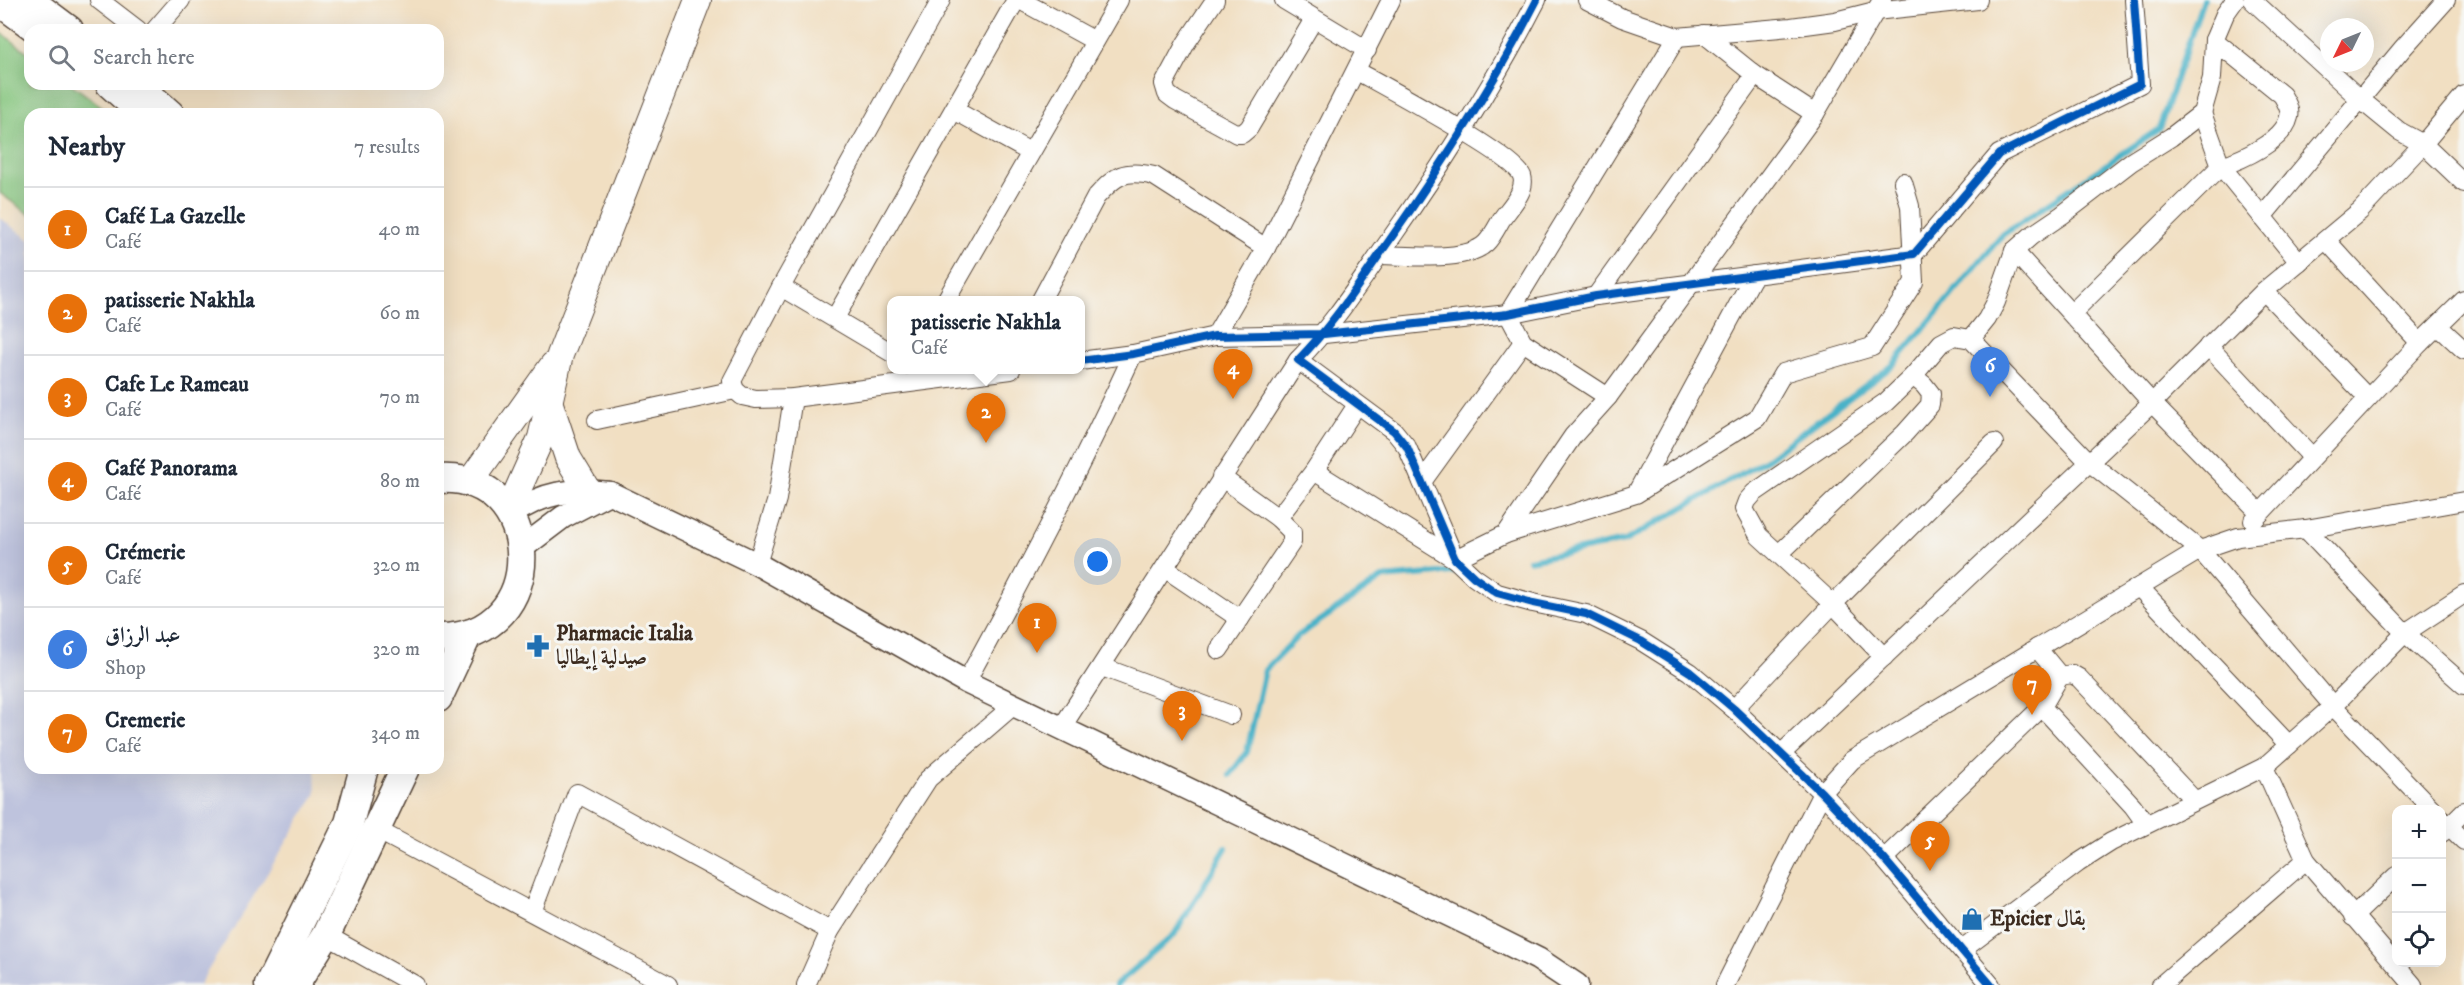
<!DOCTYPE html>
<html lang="en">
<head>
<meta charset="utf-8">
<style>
  body { margin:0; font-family:"IM FELL DW Pica",Amiri,serif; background:#f6f6f7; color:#1f2937 }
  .controls { position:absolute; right:18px; bottom:18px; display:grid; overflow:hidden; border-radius:12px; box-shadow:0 6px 24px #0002 }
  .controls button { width:54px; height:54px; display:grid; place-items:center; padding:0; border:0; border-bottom:2px solid #e0e1e3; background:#fff; color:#1f2937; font:30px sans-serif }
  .compass { position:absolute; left:2320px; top:18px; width:54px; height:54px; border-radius:50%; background:#fff; box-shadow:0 6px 24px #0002; rotate:227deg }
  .you { position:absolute; left:1098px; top:562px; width:21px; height:21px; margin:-15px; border:4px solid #fff; border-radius:50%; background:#1a73e8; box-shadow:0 0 0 9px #1a73e833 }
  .badge { display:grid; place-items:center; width:39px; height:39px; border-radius:50%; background:#b45309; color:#fff; font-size:20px; font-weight:700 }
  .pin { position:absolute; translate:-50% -50px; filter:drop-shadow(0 2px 3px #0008) }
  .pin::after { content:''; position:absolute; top:32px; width:21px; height:18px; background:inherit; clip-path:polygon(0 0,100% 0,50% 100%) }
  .popup { position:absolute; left:887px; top:296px; width:198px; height:78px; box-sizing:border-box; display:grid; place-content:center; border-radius:12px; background:#fff; filter:drop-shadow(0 2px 4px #0005); font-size:20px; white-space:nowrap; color:#747a83 }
  .popup b { font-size:22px; color:#1f2937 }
  .popup::after { content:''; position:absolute; left:50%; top:100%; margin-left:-12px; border:12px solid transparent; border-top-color:#fff }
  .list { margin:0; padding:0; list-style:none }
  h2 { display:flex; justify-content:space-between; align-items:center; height:78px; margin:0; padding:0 24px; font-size:26px }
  h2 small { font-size:20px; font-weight:400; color:#747a83 }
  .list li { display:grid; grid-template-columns:39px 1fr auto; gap:18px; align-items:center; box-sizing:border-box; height:84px; padding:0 24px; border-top:2px solid #e0e1e3 }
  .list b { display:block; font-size:22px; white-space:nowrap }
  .list p { margin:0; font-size:20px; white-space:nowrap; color:#747a83 }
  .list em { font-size:20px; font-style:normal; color:#747a83 }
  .icon { flex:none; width:33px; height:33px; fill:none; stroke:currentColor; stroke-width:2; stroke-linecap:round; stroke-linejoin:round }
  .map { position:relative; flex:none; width:2464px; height:985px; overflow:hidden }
  .search { position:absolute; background:#fff; box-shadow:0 6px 24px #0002; left:24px; top:24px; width:420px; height:66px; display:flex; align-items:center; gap:15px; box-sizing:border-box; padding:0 21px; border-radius:18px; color:#747a83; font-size:22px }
  .panel { position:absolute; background:#fff; box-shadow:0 6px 24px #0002; left:24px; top:108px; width:420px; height:666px; border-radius:18px }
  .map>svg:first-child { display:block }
  .industrial { fill:#bec3dd }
  .green { fill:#84c57d; stroke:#60784e; stroke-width:1.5 }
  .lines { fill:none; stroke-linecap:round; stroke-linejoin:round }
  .stream { stroke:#4ab2c8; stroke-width:6 }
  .minor-casing { stroke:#564537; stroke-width:20 }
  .tertiary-casing { stroke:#564537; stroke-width:25 }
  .secondary-casing { stroke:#564537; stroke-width:28 }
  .primary-casing { stroke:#564537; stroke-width:31 }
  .minor { stroke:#fff; stroke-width:18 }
  .tertiary { stroke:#fff; stroke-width:22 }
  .secondary { stroke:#fff; stroke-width:26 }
  .primary { stroke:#fff; stroke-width:28 }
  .cycleway-casing { stroke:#f6f6f2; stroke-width:11 }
  .cycleway { stroke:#0057b8; stroke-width:8 }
  .labels { text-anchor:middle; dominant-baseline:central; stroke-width:6; stroke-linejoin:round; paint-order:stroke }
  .poi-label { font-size:21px; font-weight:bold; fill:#3b2a1e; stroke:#f6f6f2; text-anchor:start }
</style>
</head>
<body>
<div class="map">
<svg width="2464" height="985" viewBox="0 0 2464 985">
  <rect width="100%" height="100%" fill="#f6f6f2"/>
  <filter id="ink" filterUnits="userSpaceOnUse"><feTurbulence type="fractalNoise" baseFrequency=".0167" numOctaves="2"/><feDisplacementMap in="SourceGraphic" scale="12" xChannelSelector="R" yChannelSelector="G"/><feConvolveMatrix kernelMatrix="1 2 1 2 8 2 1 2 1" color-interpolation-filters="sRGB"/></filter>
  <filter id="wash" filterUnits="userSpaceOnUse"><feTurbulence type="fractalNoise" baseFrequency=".008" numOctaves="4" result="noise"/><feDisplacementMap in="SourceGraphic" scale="24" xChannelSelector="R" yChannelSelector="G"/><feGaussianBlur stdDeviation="1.35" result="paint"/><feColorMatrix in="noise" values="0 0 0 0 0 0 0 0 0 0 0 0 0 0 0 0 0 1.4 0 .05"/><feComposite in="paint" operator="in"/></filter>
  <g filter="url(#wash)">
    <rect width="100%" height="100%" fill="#f1dfc2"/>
    <polygon class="industrial" points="0,218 30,240 30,768 315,768 316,794 199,985 0,985"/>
    <polygon class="green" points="0,32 30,54 30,84 71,84 112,114 30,114 30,215 0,193"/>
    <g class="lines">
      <g class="stream">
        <polyline points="1529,560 1625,541 1767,459 1892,366 2002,235 2159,129 2203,0"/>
        <polyline points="1230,775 1247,752 1265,670 1298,636 1382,578 1463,571"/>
        <polyline points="1116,985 1174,935 1226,848"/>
      </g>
    </g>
  </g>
  <g filter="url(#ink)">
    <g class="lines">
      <g class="minor-casing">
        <g id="minor">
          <polyline points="99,0 138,30"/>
          <polyline points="941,0 781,287 732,381 735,390 742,396 756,399 793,398 1011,370"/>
          <polyline points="1020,0 1095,41"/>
          <polyline points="1215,0 1186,43 1164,84 1167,94 1175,100 1237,134 1242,134 1249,128 1314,19"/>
          <polyline points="1284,0 1367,50"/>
          <path d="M1537,0c-43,84 -94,164 -148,241 -29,41 -55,83 -91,119l96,71 13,16 48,112 19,18 23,16 36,10 53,11 55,27 49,31 44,37 88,84 62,66 107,126"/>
          <polyline points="1587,0 1622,18 1677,37 1791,27 1835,21 1875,11 1978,0"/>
          <polyline points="2252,0 2361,100 2399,131 2423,144 2464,183"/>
          <polyline points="155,30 181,0"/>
          <polyline points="1704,34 1755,75 1815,114"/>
          <path d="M1357,71c25,14 158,85 165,105 5,15 -13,32 -21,44 -4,7 -9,17 -15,23 -20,20 -79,12 -106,12"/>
          <polyline points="954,110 1030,152"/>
          <polyline points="2202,113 2221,166 2299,262"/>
          <polyline points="2262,217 2403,48 2446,0"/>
          <polyline points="2326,240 2420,343"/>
          <polyline points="2014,251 2152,403 2260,513"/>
          <polyline points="781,287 892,353"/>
          <polyline points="2264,291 2368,398"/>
          <polyline points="1596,296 1755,75"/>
          <polyline points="946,300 1119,0"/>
          <path d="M1041,300l55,-103c20,-22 28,-28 58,-21l112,72"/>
          <path d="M2072,313l149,-147c20,-6 63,-25 68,-49 2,-7 -3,-15 -7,-22l-68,-55"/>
          <polyline points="835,318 1016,0"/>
          <polyline points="2438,326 2464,350"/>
          <polyline points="1215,336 1266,248 1391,0"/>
          <polyline points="1971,339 1987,319 1996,302 2014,251 2031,236 2062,215 2131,162 2171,137 2202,113 2212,78 2214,40 2225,14 2235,0"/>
          <polyline points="2208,346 2312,457"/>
          <polyline points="1080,361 1133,354 1215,336 1324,334 1508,314 1596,296 1914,254 1999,154 2140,84 2134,0"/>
          <polyline points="1608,397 1523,342 1508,314 1677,37"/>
          <polyline points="597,420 735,390"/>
          <polyline points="1314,471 1455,559 1506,534 1573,436 1608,397 1815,114 1882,0"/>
          <polyline points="1422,482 1523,342"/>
          <polyline points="1637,492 1754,275"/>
          <polyline points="1278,518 1314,471 1357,405"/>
          <polyline points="2253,521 2420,343 2464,300"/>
          <polyline points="2306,529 2405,633 2464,685"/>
          <polyline points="1506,534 1636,494 1757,418 1783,373 1872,347 1914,282 1910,206 1903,182"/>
          <polyline points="1779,554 1905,433 1930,405 1931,394 1924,385 1913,376"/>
          <polyline points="757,564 777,499 793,398"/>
          <polyline points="1166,569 1240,619"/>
          <polyline points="2139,587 2289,745"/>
          <polyline points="1219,650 1292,542 1292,532 1278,518 1221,477"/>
          <polyline points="1884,657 1833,604 1759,536 1744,509 1747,501 1754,493 1886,402 1913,376 1941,343 1954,336 1971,339 2089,462 2200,550 2333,706 2433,810"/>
          <polyline points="1102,667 1231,715"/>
          <polyline points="2060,676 2072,674 2079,678 2194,800"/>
          <path d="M966,682c59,-108 116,-216 167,-328"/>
          <polyline points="2042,707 2133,806 2146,824"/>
          <polyline points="1734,709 1833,604 1994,443"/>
          <polyline points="1062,727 1298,360"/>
          <polyline points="1781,754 2152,403 2264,291 2360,211 2423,144 2464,95"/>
          <polyline points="2442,819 2464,841"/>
          <polyline points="377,830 668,985"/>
          <polyline points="2442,833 2464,811"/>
          <polyline points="1884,859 2042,707 2060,676 2037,648"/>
          <polyline points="532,912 577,793 830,931"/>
          <polyline points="2353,917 2396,876"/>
          <polyline points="326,935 415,985"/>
          <polyline points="1962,950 2078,863 2111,842 2264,767"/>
          <polyline points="806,985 830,931 928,779 1014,705"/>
          <polyline points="1725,985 1822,793 1852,760 2200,550 2238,537 2306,529 2464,501"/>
          <polyline points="2161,985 2306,860"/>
          <polyline points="2413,985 2306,860 2264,767 2333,706 2405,633 2464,594"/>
        </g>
      </g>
      <g class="tertiary-casing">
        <g id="tertiary">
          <path d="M510,515c34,-23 58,-26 100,-22l147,71 209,118 510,246 62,31 39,26"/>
          <polyline points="522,548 563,517 609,493"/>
        </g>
      </g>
      <g class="secondary-casing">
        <g id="secondary">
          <polyline points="550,404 568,458 588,491"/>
          <polyline points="469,483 553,365"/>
          <polyline points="508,512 541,438 560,355 698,0"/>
        </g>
      </g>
      <g class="primary-casing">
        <g id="primary">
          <polyline points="29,0 69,30"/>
          <polyline points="0,2 38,30"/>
          <polyline points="110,84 144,114"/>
          <polyline points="136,84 170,114"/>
          <path d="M438,479c107,-8 115,160 0,159"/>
          <polyline points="438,698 468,634"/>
          <polyline points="269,985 349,823 364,768"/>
          <polyline points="295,985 326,935 405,768"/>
        </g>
      </g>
      <use href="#minor" class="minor"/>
      <use href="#tertiary" class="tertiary"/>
      <use href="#secondary" class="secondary"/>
      <use href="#primary" class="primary"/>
      <g class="cycleway-casing">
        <g id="cycleway">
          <path d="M1537,0c-43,84 -94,164 -148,241 -29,41 -55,83 -91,119l96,71 13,16 48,112 19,18 23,16 36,10 53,11 55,27 49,31 44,37 88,84 62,66 107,126"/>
          <polyline points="1080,361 1133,354 1215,336 1324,334 1508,314 1596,296 1914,254 1999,154 2140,84 2134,0"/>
        </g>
      </g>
      <use href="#cycleway" class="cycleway"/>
    </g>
  </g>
  <defs>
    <g id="pharmacy-bare" transform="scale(1.8)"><path d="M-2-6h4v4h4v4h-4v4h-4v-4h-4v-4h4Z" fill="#1f6fb2" stroke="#f6f6f2" stroke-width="2.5" paint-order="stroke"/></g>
    <g id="shop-bare" transform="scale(1.8)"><path d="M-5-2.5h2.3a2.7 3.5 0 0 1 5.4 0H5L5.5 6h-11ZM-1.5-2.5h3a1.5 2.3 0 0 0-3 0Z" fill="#1f6fb2" stroke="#f6f6f2" stroke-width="2.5" paint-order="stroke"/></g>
  </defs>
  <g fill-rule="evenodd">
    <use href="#pharmacy-bare" x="538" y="646"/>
    <use href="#shop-bare" x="1972" y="919"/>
  </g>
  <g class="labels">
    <g class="poi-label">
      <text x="556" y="634">Pharmacie Italia<tspan x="556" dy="24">صيدلية إيطاليا</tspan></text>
      <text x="1990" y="919">Epicier بقال</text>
    </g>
  </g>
</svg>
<div class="controls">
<button>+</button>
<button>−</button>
<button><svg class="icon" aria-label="locate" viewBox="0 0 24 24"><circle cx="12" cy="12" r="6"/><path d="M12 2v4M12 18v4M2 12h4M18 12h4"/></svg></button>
</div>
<svg class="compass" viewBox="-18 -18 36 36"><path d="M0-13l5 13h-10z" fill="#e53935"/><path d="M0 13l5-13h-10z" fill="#747a83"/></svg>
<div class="you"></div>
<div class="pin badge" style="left:1037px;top:653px;background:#e8710a">1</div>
<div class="pin badge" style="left:986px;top:443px;background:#e8710a">2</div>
<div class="popup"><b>patisserie Nakhla</b>Café</div>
<div class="pin badge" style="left:1182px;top:741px;background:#e8710a">3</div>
<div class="pin badge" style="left:1233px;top:399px;background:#e8710a">4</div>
<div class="pin badge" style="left:1930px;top:871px;background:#e8710a">5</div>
<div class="pin badge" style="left:1990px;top:397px;background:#3f7fe0">6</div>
<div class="pin badge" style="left:2032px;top:715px;background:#e8710a">7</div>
<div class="search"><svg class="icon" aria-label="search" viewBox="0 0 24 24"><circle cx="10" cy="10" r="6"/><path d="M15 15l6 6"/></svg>Search here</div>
<section class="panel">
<h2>Nearby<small>7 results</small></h2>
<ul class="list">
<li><span class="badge" style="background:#e8710a">1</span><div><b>Café La Gazelle</b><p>Café</p></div><em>40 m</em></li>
<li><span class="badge" style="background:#e8710a">2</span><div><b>patisserie Nakhla</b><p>Café</p></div><em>60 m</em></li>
<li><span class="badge" style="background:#e8710a">3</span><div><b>Cafe Le Rameau</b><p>Café</p></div><em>70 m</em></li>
<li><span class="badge" style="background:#e8710a">4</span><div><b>Café Panorama</b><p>Café</p></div><em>80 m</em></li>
<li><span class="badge" style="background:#e8710a">5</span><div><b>Crémerie</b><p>Café</p></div><em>320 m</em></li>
<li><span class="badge" style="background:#3f7fe0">6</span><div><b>عبد الرزاق</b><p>Shop</p></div><em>320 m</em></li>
<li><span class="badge" style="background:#e8710a">7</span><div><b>Cremerie</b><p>Café</p></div><em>340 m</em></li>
</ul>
</section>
</div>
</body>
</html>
